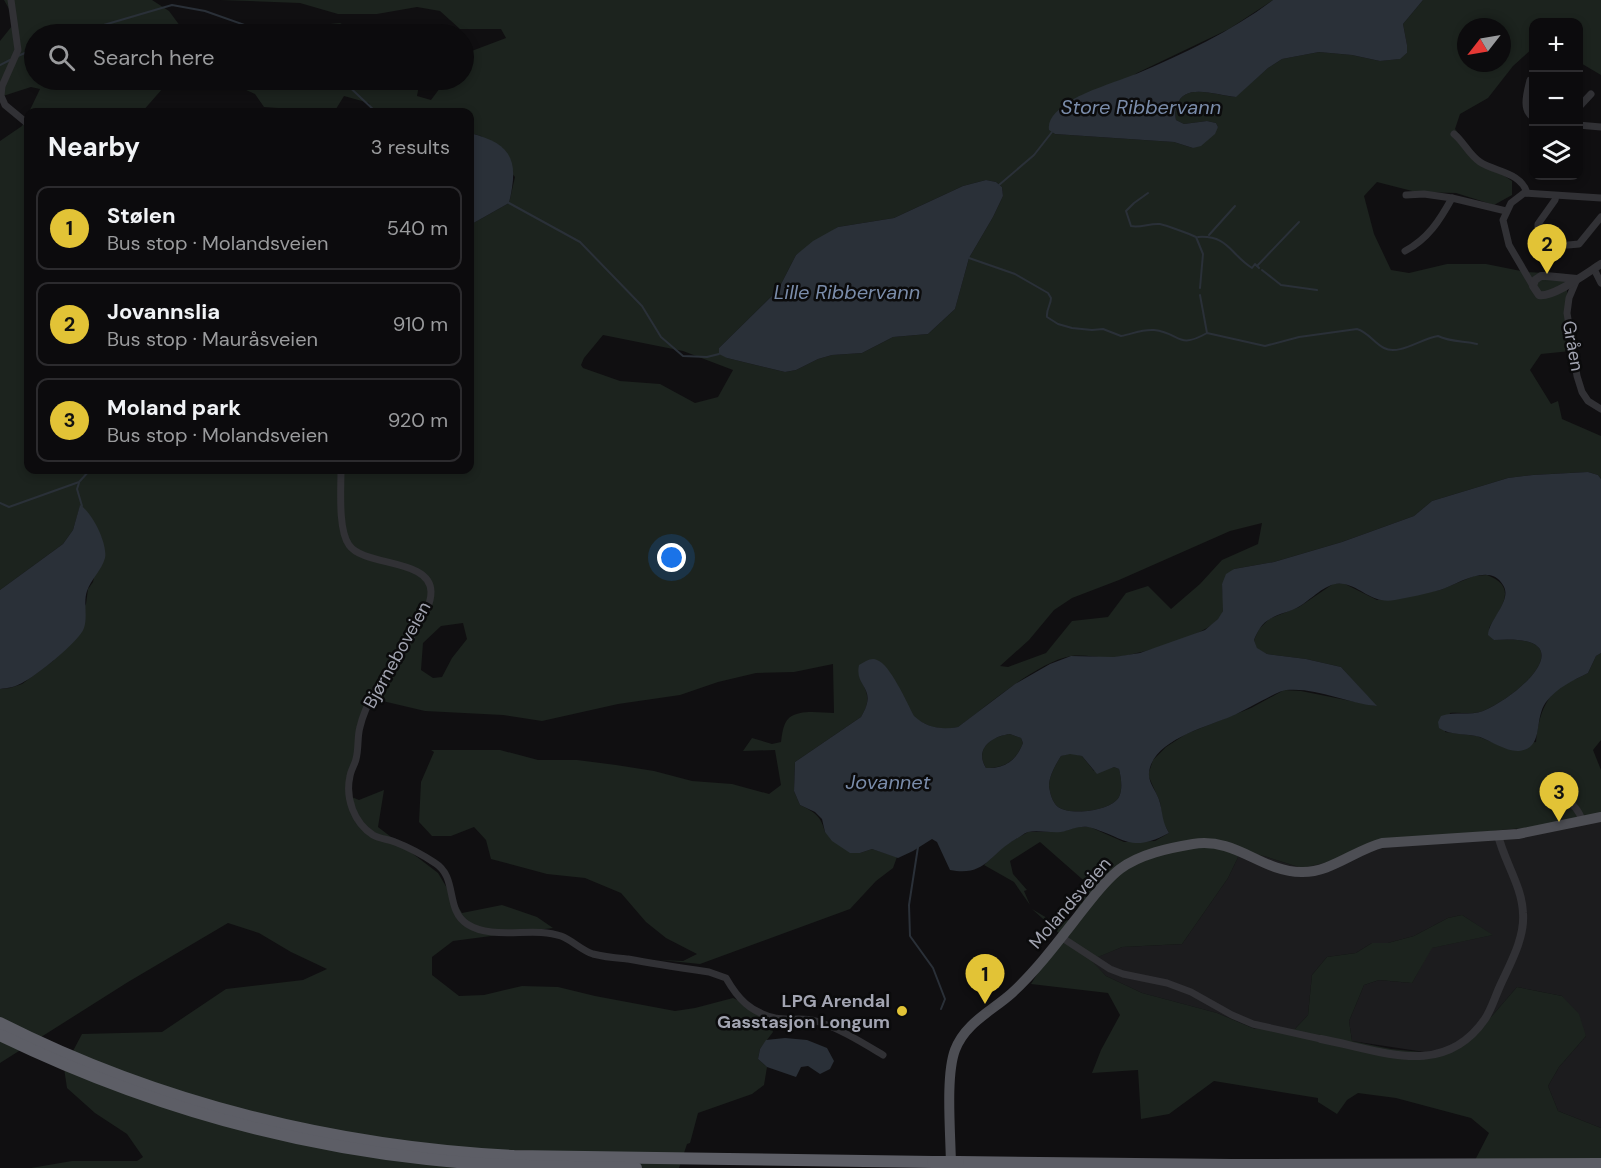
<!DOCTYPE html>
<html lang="en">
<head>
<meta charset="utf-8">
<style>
  body { margin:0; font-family:"DM Sans",sans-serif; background:#1a191b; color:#f1f3f6 }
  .controls { position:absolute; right:18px; top:18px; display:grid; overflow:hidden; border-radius:12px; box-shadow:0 3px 9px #0003 }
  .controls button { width:54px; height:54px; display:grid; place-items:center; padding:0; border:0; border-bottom:2px solid #2c2b2e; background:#0c0b0d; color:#f1f3f6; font:30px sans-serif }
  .compass { position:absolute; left:1457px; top:18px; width:54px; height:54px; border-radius:50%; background:#0c0b0d; box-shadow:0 3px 9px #0003; rotate:239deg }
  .you { position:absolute; left:672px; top:558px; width:21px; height:21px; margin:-15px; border:4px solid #fff; border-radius:50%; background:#1a73e8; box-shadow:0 0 0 9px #1a73e833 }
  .badge { display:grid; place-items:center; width:39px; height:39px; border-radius:50%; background:#e2c336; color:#111; font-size:20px; font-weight:700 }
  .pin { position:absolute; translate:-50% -50px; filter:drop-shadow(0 2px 3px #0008) }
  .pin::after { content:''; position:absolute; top:32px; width:21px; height:18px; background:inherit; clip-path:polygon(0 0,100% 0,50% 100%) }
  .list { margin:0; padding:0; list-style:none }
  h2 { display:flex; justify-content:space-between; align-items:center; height:78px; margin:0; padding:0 24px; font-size:26px }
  h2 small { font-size:20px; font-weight:400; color:#9a9b9d }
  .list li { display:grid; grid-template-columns:39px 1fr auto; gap:18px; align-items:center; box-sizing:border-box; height:84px; margin:0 12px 12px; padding:0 12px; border:2px solid #2c2b2e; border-radius:12px }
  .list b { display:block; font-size:22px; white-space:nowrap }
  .list p { margin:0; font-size:20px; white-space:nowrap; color:#9a9b9d }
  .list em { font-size:20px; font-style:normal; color:#9a9b9d }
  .icon { flex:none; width:33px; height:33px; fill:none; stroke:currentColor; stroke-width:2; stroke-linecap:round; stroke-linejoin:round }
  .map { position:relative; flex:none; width:1601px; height:1168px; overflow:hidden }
  .search { position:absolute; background:#0c0b0d; box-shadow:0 3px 9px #0003; left:24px; top:24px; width:450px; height:66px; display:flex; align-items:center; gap:15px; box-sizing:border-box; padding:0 21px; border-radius:33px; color:#9a9b9d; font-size:22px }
  .panel { position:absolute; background:#0c0b0d; box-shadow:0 3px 9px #0003; left:24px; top:108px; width:450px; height:366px; border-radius:12px }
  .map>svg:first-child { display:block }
  .built { fill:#1c1c1e }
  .green { fill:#1c231e; fill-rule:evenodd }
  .water { fill:#2a3038; fill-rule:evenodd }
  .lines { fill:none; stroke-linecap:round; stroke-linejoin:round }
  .stream { stroke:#2a3038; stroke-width:2 }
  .minor { stroke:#313135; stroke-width:7 }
  .tertiary { stroke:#313135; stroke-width:8 }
  .primary { stroke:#4d4e54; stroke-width:10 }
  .motorway { stroke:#5d5e66; stroke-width:12 }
  .motorway-bridge { stroke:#5d5e66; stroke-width:12 }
  .poi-dot { fill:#e2c336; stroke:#0b0b0c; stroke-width:2 }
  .labels { text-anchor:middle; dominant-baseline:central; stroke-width:5; stroke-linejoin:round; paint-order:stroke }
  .street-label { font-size:18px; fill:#a2a4b1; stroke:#0b0b0c }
  .poi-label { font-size:18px; font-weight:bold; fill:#a2a4b1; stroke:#0b0b0c; text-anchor:end }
  .water-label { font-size:20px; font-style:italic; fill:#7a8caa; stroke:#0b0b0c }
</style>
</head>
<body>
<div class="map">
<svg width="1601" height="1168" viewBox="0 0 1601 1168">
  <rect width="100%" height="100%" fill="#100f11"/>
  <polygon class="built" points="1601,819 1601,1128 1558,1111 1548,1086 1559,1067 1586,1036 1562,996 1517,987 1492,1016 1463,1043 1431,1053 1352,1041 1349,1021 1364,985 1379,980 1412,983 1431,948 1492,935 1462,915 1448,918 1414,936 1388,943 1372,943 1356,953 1327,957 1312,975 1308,1015 1295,1029 1255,1029 1217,1013 1142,993 1106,976 1090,960 1122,947 1182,944 1228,878 1240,853 1264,856 1302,868 1373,845"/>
  <g class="green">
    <path d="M4,0h148l17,11 17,23h-152v46h87c11,8 28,5 42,8l-21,24h-113l11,-23 -9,-2 -31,10v-56l16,-20z"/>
    <path d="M220,0h1053l-44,29 -92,44 -85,59 3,2 119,8 19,6 25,-21 -2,-4 -9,-2 -23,3 -8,-4c-1,-6 -1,-9 1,-15 8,-23 40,-9 58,-8l33,-29 14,-9 37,-7 33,3 28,6 19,-2 8,-6v-8l-4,-21 20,-24h178v75l-22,-13 -1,-40h-44l-1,26 -20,18 -25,32 -28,16 -5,15 24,30 33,22v14l-18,10 -38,-12 -40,-1 -39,-10 -13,14 10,38 17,36 18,3 38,-9h39l40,8 40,2 5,77 -30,3 -11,16 21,34 7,-3 4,18 39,17v43l-3,-4 -10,-3 -55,3 -25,3 -76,23 -18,15 -72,26 -68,20 -40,7 -12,15c0,8 3,20 1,27 -6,24 -84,43 -106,46 -15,2 -32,-3 -46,-1 -34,6 -84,50 -113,71l-11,2 -15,-2 -13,-6 -58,-40c8,13 9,22 0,36l-66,45 -1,29 6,14c15,7 21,11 25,27l35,21 12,-4 25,8 -4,11 -17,13 -26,28 -150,55 -40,-4 23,1 14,-7 -31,-16 -20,-16 -25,-29 -36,-15 -38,-4 -56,-15 -5,-19 -12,-13 -23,9h-19l-13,-14 2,-40 13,-30 -3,-2h69l38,10h39l39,5 38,6 38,10 40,3 37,10 12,-9 -6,-35 -32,1 9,-13 20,6 9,-2c1,-7 2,-19 8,-24 11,-9 32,-5 45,-5l-1,-49 -39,8 -38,1 -38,9 -38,13 -62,9 -76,17 -39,-6 -78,-4 -51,-12 -13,24 -12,73 10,4 25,-10 -6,37 60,46 24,40 40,-8 35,12 16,11 -100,13 -21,16v18l27,21 25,-1 38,-9 36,1 37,9 80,15 20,-3 38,-10 35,16 5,18 -13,17 -2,10 9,8 -3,18 -12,9 -54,19 -8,30 -3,1 -8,24h-648l41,-7h65l6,-4 -16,-23 -32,-21 -28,-25 -3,-20 18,-34 80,-2 64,-43 77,-9 24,-11 -36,-17 -32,-19 -31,-10 -100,59 -128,81v-374l10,-1 12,-4 31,-23 33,-57 2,-15 5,-7 9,-43 -11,-22 -11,-11 -7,24 -10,14 -63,46v-449l22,-15 6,-12v356h442v-245l39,-22 6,-26 -34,-41 -11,-3v-21h-66c-11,-6 -20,0 -32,0l-3,-9 -25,-7 -8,13 -32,1 -40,-3 -9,-13 -31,-14h196l-3,16 14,4 15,-20h18v-22l5,-6 37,-14 -5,-9h-41l-20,-18 -23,-4 -40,7h-39l-38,-11zM1466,27h36v36h-36zM986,180l10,2 6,5 1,9 -10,21 -24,41 -14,51 -27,25 -35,3 -31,16 -30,2 -14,4 -22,11 -11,2 -58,-14 -8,-10 59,-58 18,-35 42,-28 56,-9 69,-32zM603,335l80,16 50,19 -15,27 -23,6 -35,-19 -40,-3 -37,-13 -2,-3 3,-7zM1262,523l-4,21 -36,16 -22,24 -29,25 -23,-23 -22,7 -18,24 -36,4 -26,32 -38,14 -8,-1 29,-26 25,-30 18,-12 47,-18 111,-49zM463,623l4,16 -15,19 -10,19 -9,1 -12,-8 2,-27 18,-17z"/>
    <polygon points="340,23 359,34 274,34 300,27"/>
    <path d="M1487,575c32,12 14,32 2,53l5,12c91,-7 31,53 -11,71 -9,4 -23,1 -33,2l-5,19 32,4 22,9 37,-3c2,-22 8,-47 30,-59 7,-3 15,-6 22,-10l8,-17 5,-3v87l-8,10 8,20v49l-35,5 -161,15 -68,21 -35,8 -38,-12 -24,-3 -12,25 -46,66 -60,3 -31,13 15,16 36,17 75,20 38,16h40l13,-14 4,-40 15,-18 29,-4 16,-10h16l26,-7 34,-18 14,-3 31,20 -61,13 -20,35 -33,-3 -15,5 -15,36 3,20 39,8 40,4 32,-10 29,-27 25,-29 45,9 17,18 7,22 -27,31 -11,19 10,25 43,17v40l-129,-2 17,-33 -18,-15 -75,-20 -38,-5 -11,7 -10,14 -19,-12v-4l-104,-17 -45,33 -28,5 -3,-49 -46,3 9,-23 19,-35 -12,-22 -77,-9 30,-49 -29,-26 20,12 19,-1 19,-34 -50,-44 -30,19 3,13 14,16 -3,1 6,14 -16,-23 -30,-17 21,-20 23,-13h32l17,-5h13l34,15 31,-1 14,-8 -6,-11 -3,-20 -12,-27 5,-15 13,-13 20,-13 65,-26 33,-18 17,1 75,15 -35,-39 -35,-8 -39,-5 -10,-5 -3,-9 5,-11 10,-10 30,-12 34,-23 10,-1 34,17 63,-10 34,-14z"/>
    <path d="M1010,734l11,4 2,5c-7,18 -18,25 -37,25 -12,-20 6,-32 24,-34z"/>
    <path d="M1070,753l12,3 12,15 20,-4 5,2c2,8 4,20 0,28 -8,14 -48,19 -61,10 -6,-5 -8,-14 -9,-21 0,-10 7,-22 12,-30z"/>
  </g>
  <g class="water">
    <path d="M1273,0h150l-20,24 4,21v8l-7,6 -20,2 -28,-6 -33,-3 -37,7 -14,9 -32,29c-19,-1 -51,-15 -59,8 -2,6 -2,9 -1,15l8,4 23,-3 9,2 2,4 -3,7 -14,12 -8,2 -19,-6 -119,-8 -6,-4c-2,-12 10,-21 20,-28 14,-10 49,-21 67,-28 47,-20 96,-43 137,-74z"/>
    <path d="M470,133c43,11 49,28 39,70l-39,22z"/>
    <polygon points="986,180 996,182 1002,187 1003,196 993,217 969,258 955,309 928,334 893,337 862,353 832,355 818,359 796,370 785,372 727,358 719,354 719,348 778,290 796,255 813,241 838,227 894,218 963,186"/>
    <path d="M1588,472l10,3 3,4v174l-5,3 -8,17c-16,8 -30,14 -42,29 -13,18 -1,46 -27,49 -12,1 -28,-10 -39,-14 -14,-4 -29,-1 -41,-9l-1,-6 3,-6c14,-5 29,0 42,-5 42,-18 102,-78 11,-71l-6,-5c1,-16 25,-35 15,-50 -13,-23 -45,-1 -63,5 -14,4 -30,7 -45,10 -23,4 -32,-12 -51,-16 -16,-4 -32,15 -44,22 -9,6 -21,7 -30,13 -8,4 -13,13 -16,21l3,8 10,6 39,5 35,8 36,39c-30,-3 -61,-19 -91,-16 -9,1 -42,21 -54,26 -25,11 -80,24 -83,57 -1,10 9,20 11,30 3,12 2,18 9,30 -38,20 -42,6 -77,-5 -11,-4 -21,2 -31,4 -11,1 -23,-2 -33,0 -4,1 -8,5 -12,7 -27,15 -30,38 -66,31l-13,-28 -5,-3 -19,12 -15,7 -26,-9 -12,4h-10l-18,-12 -7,-9 -3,-13 -7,-7 -15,-7 -6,-14 1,-29 66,-45c18,-30 -7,-29 -2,-52 6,-3 12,-8 18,-5 13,4 30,43 37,56 13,12 28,14 44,11l57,-43 35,-20 21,-8 43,1 26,-4 65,-23 13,-11 5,-8 -1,-27 4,-10 8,-5 40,-7 68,-20 72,-26 18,-15 76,-23 25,-3zM1010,734l11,4 2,5c-7,18 -19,26 -37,25 -12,-19 6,-32 24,-34zM1070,754l12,2 15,18 17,-7 5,2c2,8 4,20 0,28 -8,14 -48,19 -61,10 -6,-5 -8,-14 -9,-21 0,-10 7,-22 12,-30z"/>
    <path d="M80,505c12,7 28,39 25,53 -3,12 -14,21 -18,33 -4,11 1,25 -3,37 -4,13 -48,48 -62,55 -7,4 -14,5 -22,6v-99l63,-46 10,-14z"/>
    <polygon points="785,1038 807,1040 827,1048 834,1061 830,1069 820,1074 808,1066 801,1067 796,1077 767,1067 758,1059 760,1049 766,1040"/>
  </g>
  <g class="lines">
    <g class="stream">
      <polyline points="73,34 172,5 205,11 270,34"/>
      <polyline points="18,56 34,49"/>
      <polyline points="0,65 10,60"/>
      <polyline points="342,80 376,112"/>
      <polyline points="999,185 1034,155 1052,132"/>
      <path d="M1148,193l-14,10 -8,8 5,15c10,2 19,-3 29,-2 5,1 30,10 36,13l7,17 -3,34"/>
      <polyline points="509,203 580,242 642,306 661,337 683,356 707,357 719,354"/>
      <polyline points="1209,235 1235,206"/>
      <path d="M1198,237c30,-2 32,17 54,31l3,-4 4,4"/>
      <path d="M969,258l46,16 33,19 3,5c0,7 -5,11 -4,19l11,7 14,4 20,2 11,-1 18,7c12,-2 20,-7 33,-6 27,3 23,20 53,3l58,13 34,-9 58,-8c11,3 17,14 27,19 15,8 38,-10 54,-12 12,6 26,5 39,8"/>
      <polyline points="1257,266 1299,222"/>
      <polyline points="1262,270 1281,285 1317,290"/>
      <polyline points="1200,295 1207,333"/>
      <polyline points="79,483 77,489 82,506"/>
      <polyline points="0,503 9,507 79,482 90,470"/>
      <polyline points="918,847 909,905 910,936 933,968 945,999 941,1009"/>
    </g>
    <g class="minor">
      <polyline points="11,0 18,50 2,86 1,96 5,105 28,124"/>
      <path d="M1530,80c-3,13 -9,30 4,38"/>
      <polyline points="1578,108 1591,94"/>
      <polyline points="1578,125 1601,127"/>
      <path d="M1454,134c10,8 15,21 26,28 15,10 41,10 47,31"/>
      <polyline points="1406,195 1424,194 1452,198"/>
      <path d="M1556,196l-1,4 -17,24v10c10,13 26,12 41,10l22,-27"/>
      <path d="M1405,251c23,-12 35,-31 47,-53l54,13"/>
      <polyline points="1594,269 1601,283"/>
      <polyline points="1577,279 1569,298 1567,313 1577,376 1582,392 1588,401 1601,409"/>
      <polyline points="1533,286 1509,245 1503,220 1511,203 1524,193 1601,198"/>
      <path d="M341,470c0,19 -3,60 8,75 15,22 82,13 82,47 0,12 -7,23 -13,33 -18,33 -49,64 -58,102 -3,10 -1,21 -4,32 -1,5 -5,11 -6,17 -5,22 4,47 23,59 7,4 15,4 22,7 13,5 28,13 40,21 23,14 10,47 32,61 26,17 66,2 94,12 11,4 20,14 32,18 11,3 24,4 35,5 27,5 54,9 81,13l17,6c12,21 24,34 49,40 14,3 28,-1 41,3 23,7 47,22 67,34"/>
      <path d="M1552,785c10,13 27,20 30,36"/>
      <polyline points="1061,937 1110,969 1123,974 1167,983 1191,992 1232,1015 1253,1024 1321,1039"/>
    </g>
    <g class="tertiary">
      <path d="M1577,279l-31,-3h-5l-6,4 -2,6 6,9c14,3 49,-23 62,-31"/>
      <path d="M1321,1039c59,11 122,41 164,-20 6,-9 10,-22 15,-33 10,-22 25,-48 23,-73 -1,-27 -19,-52 -25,-78"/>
    </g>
    <path class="primary" d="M951,1168c0,-31 -6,-91 4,-118 10,-27 37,-39 57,-57 28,-26 51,-58 74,-87 10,-13 21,-27 34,-37 20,-15 49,-21 73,-25 43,-7 69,28 108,28 29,1 54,-22 81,-29l136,-9 83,-17"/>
    <g class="motorway">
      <path d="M0,1023c160,81 336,124 514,133l419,6"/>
      <path d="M0,1035c134,65 278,108 427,124 69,8 139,8 209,9"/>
      <polyline points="958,1162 1232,1165 1601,1164"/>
    </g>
    <polyline class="motorway-bridge" points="933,1162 958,1162"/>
  </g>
  <circle class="poi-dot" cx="902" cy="1011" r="6"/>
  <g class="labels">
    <g class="street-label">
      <text transform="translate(1573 346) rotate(80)">Gråen</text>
      <text transform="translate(397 655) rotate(-61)">Bjørneboveien</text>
      <text transform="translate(1070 903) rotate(-49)">Molandsveien</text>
    </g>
    <g class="poi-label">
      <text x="890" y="1001">LPG Arendal<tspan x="890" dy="21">Gasstasjon Longum</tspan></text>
    </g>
    <g class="water-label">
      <text x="1141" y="107">Store Ribbervann</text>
      <text x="847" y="292">Lille Ribbervann</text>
      <text x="888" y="782">Jovannet</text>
    </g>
  </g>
</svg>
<div class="controls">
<button>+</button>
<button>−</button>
<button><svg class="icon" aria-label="layers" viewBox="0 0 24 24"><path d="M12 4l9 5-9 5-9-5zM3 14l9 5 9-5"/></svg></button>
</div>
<svg class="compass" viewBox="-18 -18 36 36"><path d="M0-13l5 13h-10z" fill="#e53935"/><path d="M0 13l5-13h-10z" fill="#9a9b9d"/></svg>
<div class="you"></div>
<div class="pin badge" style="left:985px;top:1004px">1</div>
<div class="pin badge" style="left:1547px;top:274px">2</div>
<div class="pin badge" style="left:1559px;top:822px">3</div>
<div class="search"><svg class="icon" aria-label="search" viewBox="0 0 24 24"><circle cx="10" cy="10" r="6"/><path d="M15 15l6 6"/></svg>Search here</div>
<section class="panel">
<h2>Nearby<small>3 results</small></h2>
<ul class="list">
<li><span class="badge">1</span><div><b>Stølen</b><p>Bus stop · Molandsveien</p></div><em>540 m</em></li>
<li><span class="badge">2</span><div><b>Jovannslia</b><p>Bus stop · Mauråsveien</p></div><em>910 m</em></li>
<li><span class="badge">3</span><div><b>Moland park</b><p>Bus stop · Molandsveien</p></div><em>920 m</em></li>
</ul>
</section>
</div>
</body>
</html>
